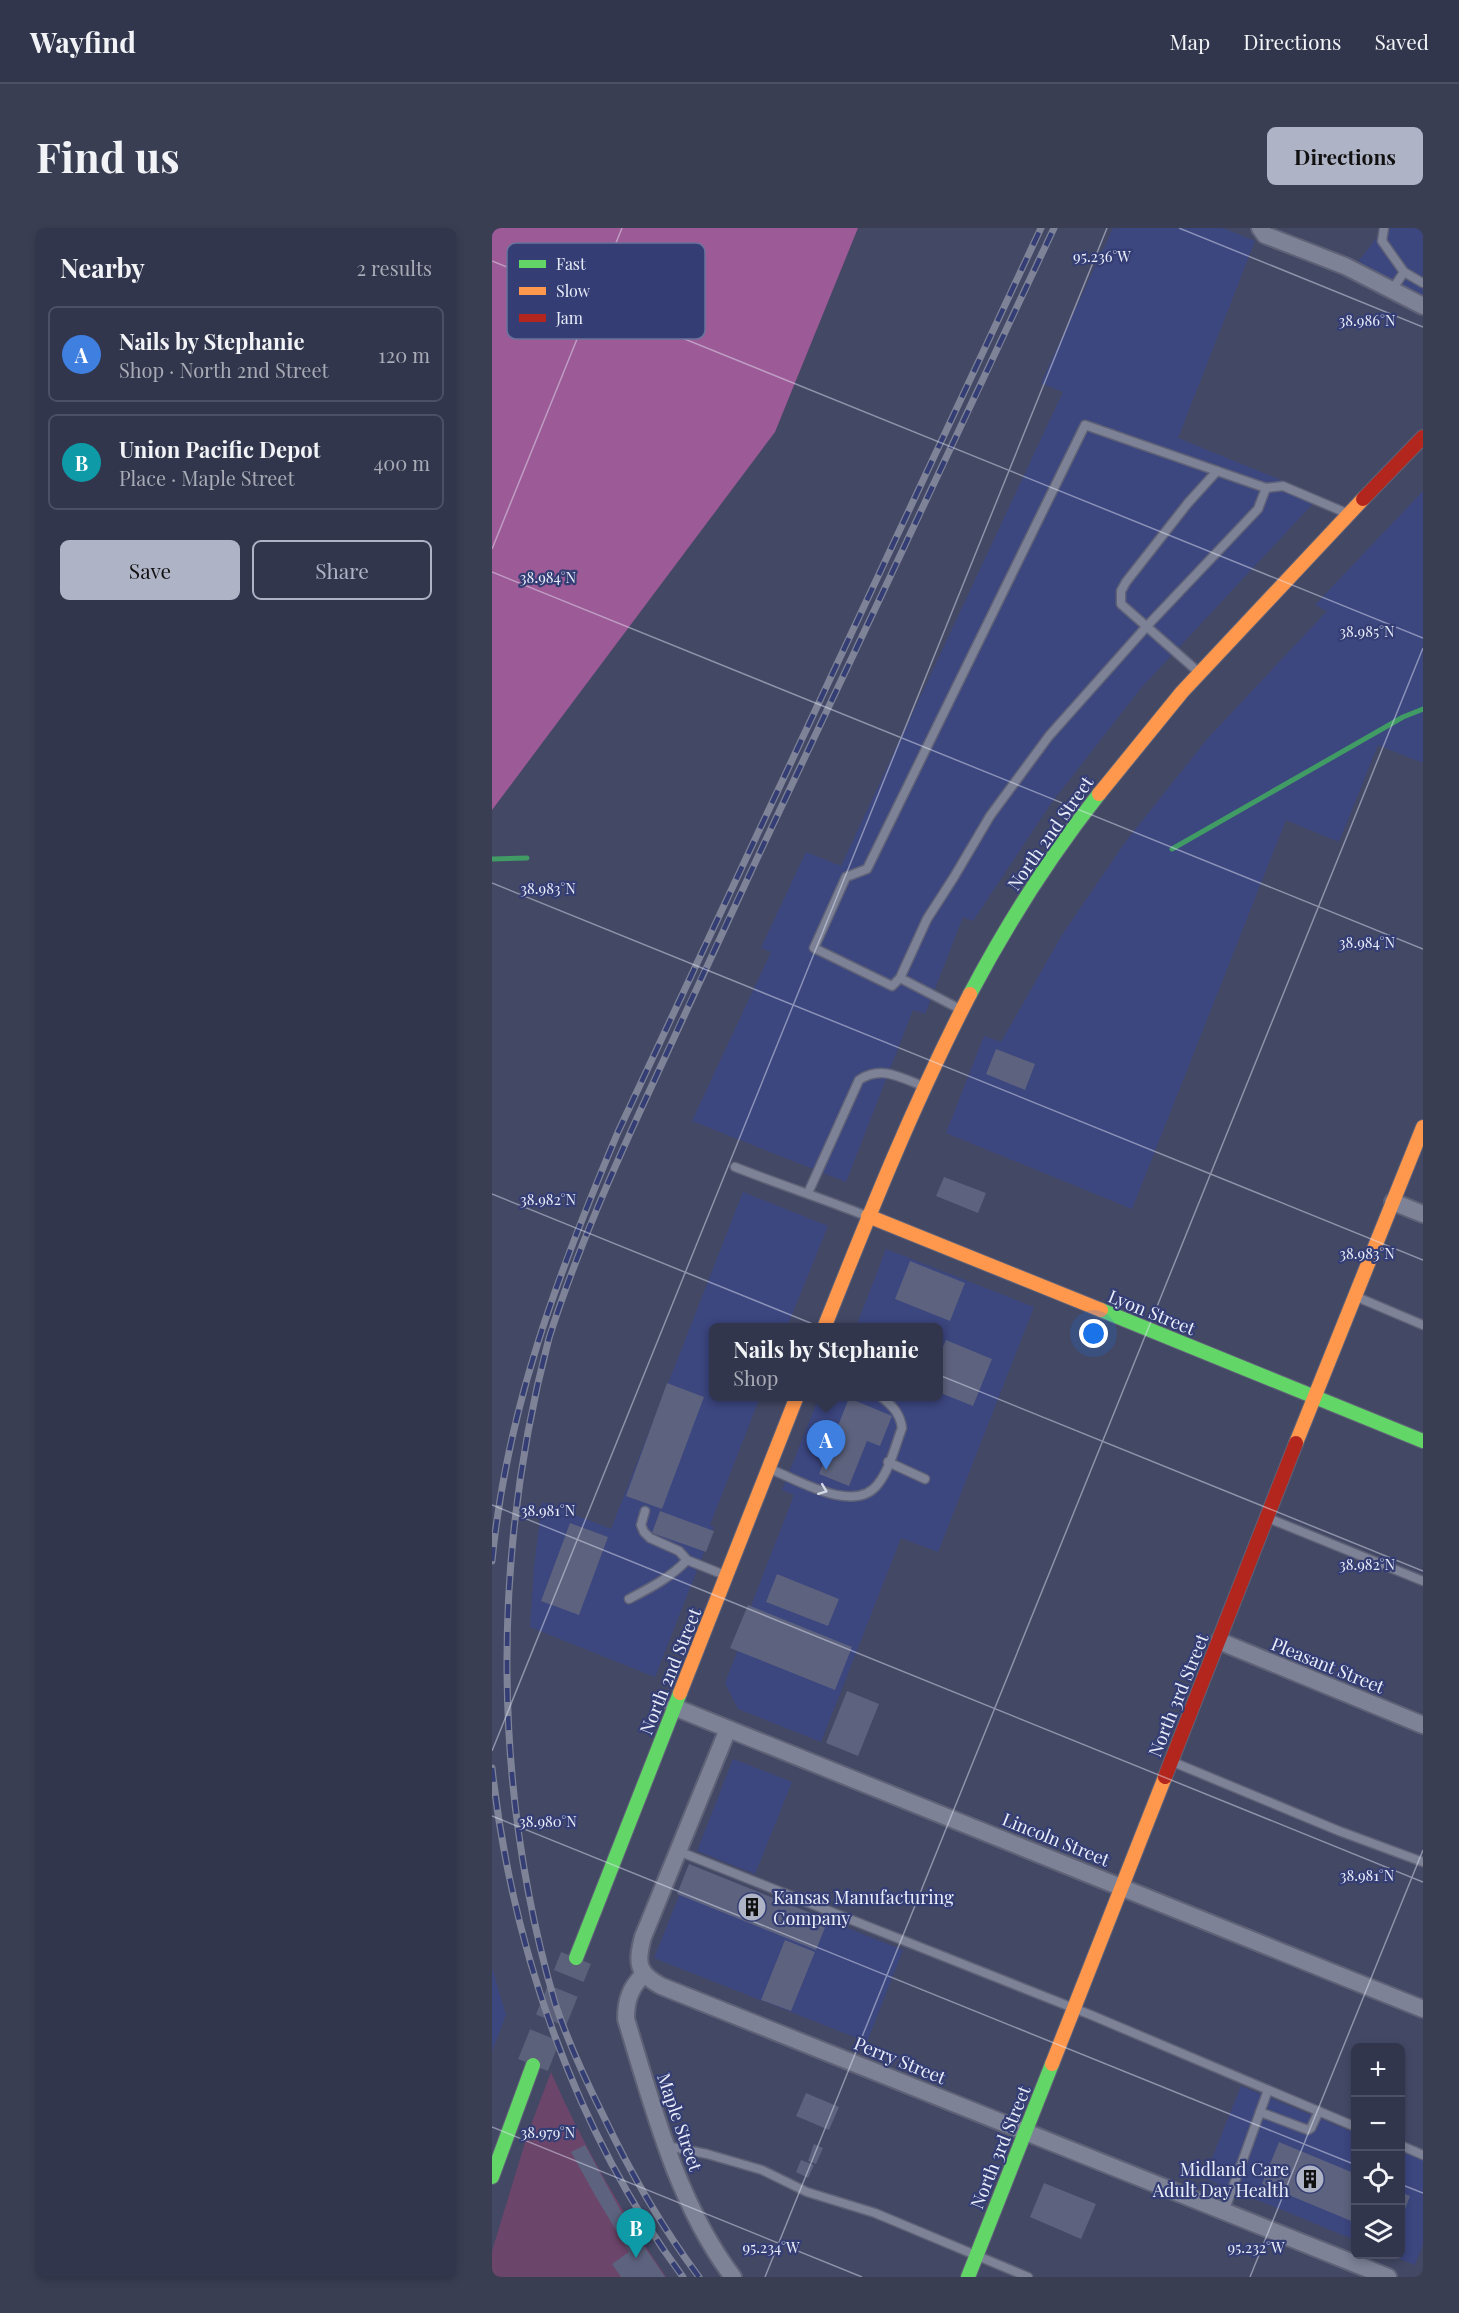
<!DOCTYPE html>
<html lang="en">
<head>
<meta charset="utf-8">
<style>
  body { margin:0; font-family:"Playfair Display",serif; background:#3a3e53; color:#f1f3f6 }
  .controls { position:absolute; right:18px; bottom:18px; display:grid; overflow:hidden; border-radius:9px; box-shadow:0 3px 9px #0003 }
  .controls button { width:54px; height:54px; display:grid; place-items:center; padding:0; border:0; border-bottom:2px solid #4d5064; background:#32364c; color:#f1f3f6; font:30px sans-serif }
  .you { position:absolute; left:602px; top:1106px; width:21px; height:21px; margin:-15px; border:4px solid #fff; border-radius:50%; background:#1a73e8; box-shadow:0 0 0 9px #1a73e833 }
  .badge { display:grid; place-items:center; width:39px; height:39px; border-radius:50%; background:#afb3c6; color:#fff; font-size:20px; font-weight:700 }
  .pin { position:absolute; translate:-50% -50px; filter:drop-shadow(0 2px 3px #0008) }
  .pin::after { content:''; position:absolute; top:32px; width:21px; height:18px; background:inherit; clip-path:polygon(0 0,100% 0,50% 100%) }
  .popup { position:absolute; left:217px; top:1095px; width:234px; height:78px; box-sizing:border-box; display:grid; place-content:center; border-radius:9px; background:#32364c; filter:drop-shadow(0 2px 4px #0005); font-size:20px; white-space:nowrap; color:#a8abb5 }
  .popup b { font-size:22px; color:#f1f3f6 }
  .popup::after { content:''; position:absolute; left:50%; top:100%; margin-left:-12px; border:12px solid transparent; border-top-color:#32364c }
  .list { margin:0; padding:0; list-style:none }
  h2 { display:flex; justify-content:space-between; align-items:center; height:78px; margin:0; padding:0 24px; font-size:26px }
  h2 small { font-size:20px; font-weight:400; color:#a8abb5 }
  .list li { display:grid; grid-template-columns:39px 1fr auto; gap:18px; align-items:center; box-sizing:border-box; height:96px; margin:0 12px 12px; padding:0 12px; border:2px solid #4d5064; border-radius:9px }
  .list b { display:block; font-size:22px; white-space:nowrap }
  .list p { margin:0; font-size:20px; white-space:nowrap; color:#a8abb5 }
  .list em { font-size:20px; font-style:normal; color:#a8abb5 }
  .actions { display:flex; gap:12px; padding:18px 24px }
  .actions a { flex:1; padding:14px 0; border:2px solid #afb3c6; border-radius:9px; text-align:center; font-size:21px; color:#afb3c6 }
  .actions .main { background:#afb3c6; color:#111 }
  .icon { flex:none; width:33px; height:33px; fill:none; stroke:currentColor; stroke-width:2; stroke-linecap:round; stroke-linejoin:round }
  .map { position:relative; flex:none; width:931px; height:2049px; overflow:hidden; border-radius:9px }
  header { display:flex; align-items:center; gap:36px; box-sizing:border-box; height:84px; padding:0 30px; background:#32364c; border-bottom:2px solid #4d5064 }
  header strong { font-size:28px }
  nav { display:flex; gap:33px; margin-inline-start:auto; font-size:21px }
  .intro { display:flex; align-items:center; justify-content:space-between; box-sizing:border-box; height:144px; padding:0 36px }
  h1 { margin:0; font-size:42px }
  .button { padding:15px 27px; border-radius:9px; background:#afb3c6; color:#111; font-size:21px; font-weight:700 }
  main { display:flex; gap:36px; padding:0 36px }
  aside { flex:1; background:#32364c; border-radius:9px; box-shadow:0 3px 9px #0003 }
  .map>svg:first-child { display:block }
  .built { fill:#3c467f }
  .green { fill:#6c456a }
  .forest { fill:#9c5a96 }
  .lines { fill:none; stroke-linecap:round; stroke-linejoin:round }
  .stream { stroke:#409b65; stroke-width:5 }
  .building { fill:#5d627e }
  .highway-tunnel { stroke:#5c617b; stroke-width:32; stroke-dasharray:32 16; stroke-linecap:butt }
  .lane-casing { stroke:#5f6277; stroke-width:11 }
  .street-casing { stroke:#5f6277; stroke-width:20 }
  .fast-casing { stroke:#5f6277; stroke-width:16 }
  .slow-casing { stroke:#5f6277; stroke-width:16 }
  .jam-casing { stroke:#5f6277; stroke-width:16 }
  .lane { stroke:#7d8297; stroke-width:8 }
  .street { stroke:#7d8297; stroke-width:16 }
  .fast { stroke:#63d668; stroke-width:14 }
  .slow { stroke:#ff974d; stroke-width:14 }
  .jam { stroke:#b3261e; stroke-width:14 }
  .rail-casing { stroke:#7e8397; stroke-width:7 }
  .rail { stroke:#343e74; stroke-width:4.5; stroke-dasharray:14; stroke-linecap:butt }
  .oneway { stroke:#d3d8e6 }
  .ticks { fill:none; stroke:#e9edfa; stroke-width:1.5; stroke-opacity:0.45 }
  .labels { text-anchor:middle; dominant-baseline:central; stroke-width:4.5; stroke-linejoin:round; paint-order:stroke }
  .street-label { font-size:18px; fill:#e9edfa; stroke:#343e74 }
  .poi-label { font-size:18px; fill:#e9edfa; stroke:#343e74; text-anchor:start }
  .key { fill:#343e74; stroke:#6a739c; stroke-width:1.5 }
  .key-label { font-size:16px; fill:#e9edfa }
  .ticks-label { font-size:15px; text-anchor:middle; fill:#e9edfa; stroke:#343e74; stroke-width:4.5; stroke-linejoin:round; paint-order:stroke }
</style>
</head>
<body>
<header>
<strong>Wayfind</strong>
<nav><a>Map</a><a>Directions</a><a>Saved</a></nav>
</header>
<div class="intro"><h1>Find us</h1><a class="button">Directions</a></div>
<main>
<aside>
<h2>Nearby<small>2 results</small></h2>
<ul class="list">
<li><span class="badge" style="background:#3f7fe0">A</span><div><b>Nails by Stephanie</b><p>Shop · North 2nd Street</p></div><em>120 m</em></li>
<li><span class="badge" style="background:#0f9aa8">B</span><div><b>Union Pacific Depot</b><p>Place · Maple Street</p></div><em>400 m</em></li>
</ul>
<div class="actions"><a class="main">Save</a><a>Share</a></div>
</aside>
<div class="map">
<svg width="931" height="2049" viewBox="0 0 931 2049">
  <rect width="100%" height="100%" fill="#434865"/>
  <g class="built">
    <polygon points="621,0 731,0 763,13 686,210 828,268 649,460 560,574 481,693 471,689 433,786 421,782 354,954 200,893 279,724 269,720 314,624 349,638 571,164 549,155"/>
    <polygon points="892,0 931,0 931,82 854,50"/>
    <polygon points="931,263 931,535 886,517 847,614 794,592 640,981 454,905 492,808 509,814 570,707 634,613 716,510 835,383 823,377"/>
    <polygon points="251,964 336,998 295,1099 222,1100 222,1168 268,1169 218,1297 222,1299 163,1449 38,1399 42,1340 50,1274 119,1301"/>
    <polygon points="394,1021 542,1079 446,1324 409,1310 329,1514 246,1481 233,1455 262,1380 259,1378 302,1267 290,1262 327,1169 446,1168 446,1100 364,1099"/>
    <polygon points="241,1531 300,1554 263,1646 205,1623"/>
    <polygon points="199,1638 411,1722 375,1814 162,1730"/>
    <polygon points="0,1740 14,1787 0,1823"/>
    <polygon points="749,1858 863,1905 863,2012 712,1950"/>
    <polygon points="909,1923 931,1932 931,2016 923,2037 898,2027 908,2026"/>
  </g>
  <path class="green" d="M59,1844c31,72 71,140 115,205h-174v-26l36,-118z"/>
  <polygon class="forest" points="0,0 366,0 283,204 0,582"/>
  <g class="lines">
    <g class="stream">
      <polyline points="680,621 911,489 931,481"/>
      <polyline points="0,631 35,630"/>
    </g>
  </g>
  <g class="building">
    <polygon points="504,821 543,836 533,862 494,846"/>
    <polygon points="452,949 494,965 486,985 444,968"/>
    <polygon points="418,1033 473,1055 458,1093 403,1071"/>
    <polygon points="454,1112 500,1131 481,1178 446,1164 446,1130"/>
    <polygon points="175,1155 212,1169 170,1281 134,1268"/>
    <polygon points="357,1170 400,1188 388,1218 375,1213 357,1258 327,1246"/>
    <polygon points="168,1283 222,1303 214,1324 160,1305"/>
    <polygon points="78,1295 116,1309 87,1387 49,1373"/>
    <polygon points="285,1346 347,1371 336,1398 274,1374"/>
    <polygon points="256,1377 360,1419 343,1462 238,1420"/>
    <polygon points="355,1463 387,1476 366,1528 334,1515"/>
    <polygon points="197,1636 336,1692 324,1722 185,1666"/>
    <polygon points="293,1712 323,1724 299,1783 269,1772"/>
    <polygon points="314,1865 347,1879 337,1902 304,1888"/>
    <polygon points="787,1914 864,1946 864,1995 770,1956"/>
    <polygon points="322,1916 331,1920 324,1936 316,1933"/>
    <polygon points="93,1917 131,1987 173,2049 129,2049 120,2036 137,2024 104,1969 79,1924"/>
    <polygon points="309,1932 322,1937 316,1950 304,1944"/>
    <polygon points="552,1955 604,1976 589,2011 538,1989"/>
    <polygon points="908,1964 918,1968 909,1992 908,1992"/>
  </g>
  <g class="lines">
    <polyline class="highway-tunnel" points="41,1837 84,1730"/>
    <g class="lane-casing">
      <g id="lane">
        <polyline points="892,0 890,13 912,44 900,62"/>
        <polyline points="912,44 931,55"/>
        <polyline points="703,441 629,376 629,363 634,354 696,275 725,243"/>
        <polyline points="408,750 435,691 462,649 498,588 557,508 655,398 766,281 774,260"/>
        <polyline points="466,780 408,750 400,758 322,720 354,649 375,641 593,197 774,260 791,258 852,284"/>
        <path d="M243,939c43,17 86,31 129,48"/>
        <path d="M316,965l51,-113c21,-14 39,-4 61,5"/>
        <polyline points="865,1069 931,1097"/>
        <polyline points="396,1234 433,1251"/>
        <path d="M283,1243c26,11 81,43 103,13 12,-15 17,-38 24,-56 -2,-15 -10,-23 -22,-32"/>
        <polyline points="153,1283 149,1297 152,1304 158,1310 187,1323 195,1332 230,1346"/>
        <polyline points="776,1290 931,1353"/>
        <path d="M137,1371c21,-11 41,-21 58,-39"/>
        <polyline points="681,1534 847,1603 931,1634"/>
        <polyline points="186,1623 599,1787 864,1899"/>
        <polyline points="768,1884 816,1902 819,1900 827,1883"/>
        <polyline points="908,1917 931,1927"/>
        <polyline points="175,1918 215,1926 270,1942 315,1964 383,1985 536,2049"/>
        <polyline points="732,1984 776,1862"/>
      </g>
    </g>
    <g class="street-casing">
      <g id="street">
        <polyline points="768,0 773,7 853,38 931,78"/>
        <polyline points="901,974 931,986"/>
        <polyline points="727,1413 931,1497"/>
        <polyline points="182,1479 931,1781"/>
        <path d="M236,1501l-85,208c-7,26 -6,36 18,49l727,291"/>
        <path d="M152,1746c-14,14 -18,26 -18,45 27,88 51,184 107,258"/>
      </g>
    </g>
    <g class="fast-casing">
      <g id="fast">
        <path d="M478,766c37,-70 80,-138 129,-200"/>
        <polyline points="609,1082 931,1213"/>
        <polyline points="84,1730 188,1465"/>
        <polyline points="0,1949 41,1837"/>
        <polyline points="476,2049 560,1836"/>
      </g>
    </g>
    <g class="slow-casing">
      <g id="slow">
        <polyline points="607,566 690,464 871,271"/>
        <polyline points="376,988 609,1082"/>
        <path d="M332,1100c45,-113 90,-226 146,-334"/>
        <polyline points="804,1215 931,899"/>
        <polyline points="188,1465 305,1168"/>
        <polyline points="560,1836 673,1549"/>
      </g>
    </g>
    <g class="jam-casing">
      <g id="jam">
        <polyline points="871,271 931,209"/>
        <polyline points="673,1549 804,1215"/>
      </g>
    </g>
    <use href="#lane" class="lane"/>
    <use href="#street" class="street"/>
    <use href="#fast" class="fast"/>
    <use href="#slow" class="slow"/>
    <use href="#jam" class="jam"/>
    <g class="rail-casing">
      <g id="rail">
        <path d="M0,1333c15,-154 66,-287 126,-429l423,-904"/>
        <path d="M0,1540c20,180 83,363 191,509"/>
        <path d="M207,2049c-38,-51 -69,-105 -96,-162 -18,-36 -35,-73 -48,-112 -63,-216 -63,-448 -6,-665 28,-88 66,-173 105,-257 35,-77 71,-154 107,-231 98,-207 196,-415 293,-622"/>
      </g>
    </g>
    <use href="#rail" class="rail"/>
  </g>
  <defs><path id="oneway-chevron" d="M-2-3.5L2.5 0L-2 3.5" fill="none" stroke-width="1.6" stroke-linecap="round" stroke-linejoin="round" transform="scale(1.5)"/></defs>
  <use class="oneway" href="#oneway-chevron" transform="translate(331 1262) rotate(21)"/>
  <path class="ticks" d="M687,0l244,99M0,33l931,377M0,321l130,-321M0,344l931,377M0,655l931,377M0,966l931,377M0,1277l931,377M0,1523l615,-1523M0,1588l864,349M0,1899l370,150M908,1956l23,9M273,2049l658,-1629M758,2049l173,-427"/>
  <defs>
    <g id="building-disc" transform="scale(1.5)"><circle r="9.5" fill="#afb3c6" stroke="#343e74"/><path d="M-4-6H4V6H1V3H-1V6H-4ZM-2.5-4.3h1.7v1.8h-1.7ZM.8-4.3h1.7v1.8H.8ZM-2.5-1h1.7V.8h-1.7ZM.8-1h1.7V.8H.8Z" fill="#111"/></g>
  </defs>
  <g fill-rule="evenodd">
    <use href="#building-disc" x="260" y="1679"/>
    <use href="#building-disc" x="818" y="1951"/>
  </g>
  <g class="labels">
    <g class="street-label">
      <text transform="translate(558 605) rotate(-55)">North 2nd Street</text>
      <text transform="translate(660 1084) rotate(22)">Lyon Street</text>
      <text transform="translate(836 1437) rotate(22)">Pleasant Street</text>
      <text transform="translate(178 1443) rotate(-68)">North 2nd Street</text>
      <text transform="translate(686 1467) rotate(-68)">North 3rd Street</text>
      <text transform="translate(564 1611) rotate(22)">Lincoln Street</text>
      <text transform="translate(408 1832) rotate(22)">Perry Street</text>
      <text transform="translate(188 1894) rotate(71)">Maple Street</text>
      <text transform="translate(508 1919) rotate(-68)">North 3rd Street</text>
    </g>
    <g class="poi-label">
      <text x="281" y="1669">Kansas Manufacturing<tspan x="281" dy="21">Company</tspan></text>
      <text x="797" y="1941" text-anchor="end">Midland Care<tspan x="797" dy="21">Adult Day Health</tspan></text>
    </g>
  </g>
  <rect x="15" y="15" width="198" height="96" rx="9" class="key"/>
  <rect x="27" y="32" width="27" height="8" fill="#63d668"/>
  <rect x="27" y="59" width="27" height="8" fill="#ff974d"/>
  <rect x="27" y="86" width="27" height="8" fill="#b3261e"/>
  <g class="key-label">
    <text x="64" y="42">Fast</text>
    <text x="64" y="69">Slow</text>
    <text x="64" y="96">Jam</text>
  </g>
  <g class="ticks-label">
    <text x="610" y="34">95.236°W</text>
    <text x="875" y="98">38.986°N</text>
    <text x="56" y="355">38.984°N</text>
    <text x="875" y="409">38.985°N</text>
    <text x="56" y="666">38.983°N</text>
    <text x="875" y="720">38.984°N</text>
    <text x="56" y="977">38.982°N</text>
    <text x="875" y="1031">38.983°N</text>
    <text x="56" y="1288">38.981°N</text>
    <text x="875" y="1342">38.982°N</text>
    <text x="56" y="1599">38.980°N</text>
    <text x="875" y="1653">38.981°N</text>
    <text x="56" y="1910">38.979°N</text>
    <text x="279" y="2025">95.234°W</text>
    <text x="764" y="2025">95.232°W</text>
  </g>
</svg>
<div class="controls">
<button>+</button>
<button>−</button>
<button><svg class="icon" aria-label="locate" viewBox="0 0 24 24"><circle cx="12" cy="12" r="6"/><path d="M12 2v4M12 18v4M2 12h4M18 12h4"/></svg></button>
<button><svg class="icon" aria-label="layers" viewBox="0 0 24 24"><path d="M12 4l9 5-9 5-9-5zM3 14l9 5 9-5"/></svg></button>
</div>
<div class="you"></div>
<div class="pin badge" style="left:334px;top:1242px;background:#3f7fe0">A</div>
<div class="popup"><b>Nails by Stephanie</b>Shop</div>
<div class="pin badge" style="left:144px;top:2030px;background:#0f9aa8">B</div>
</div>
</main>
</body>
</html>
